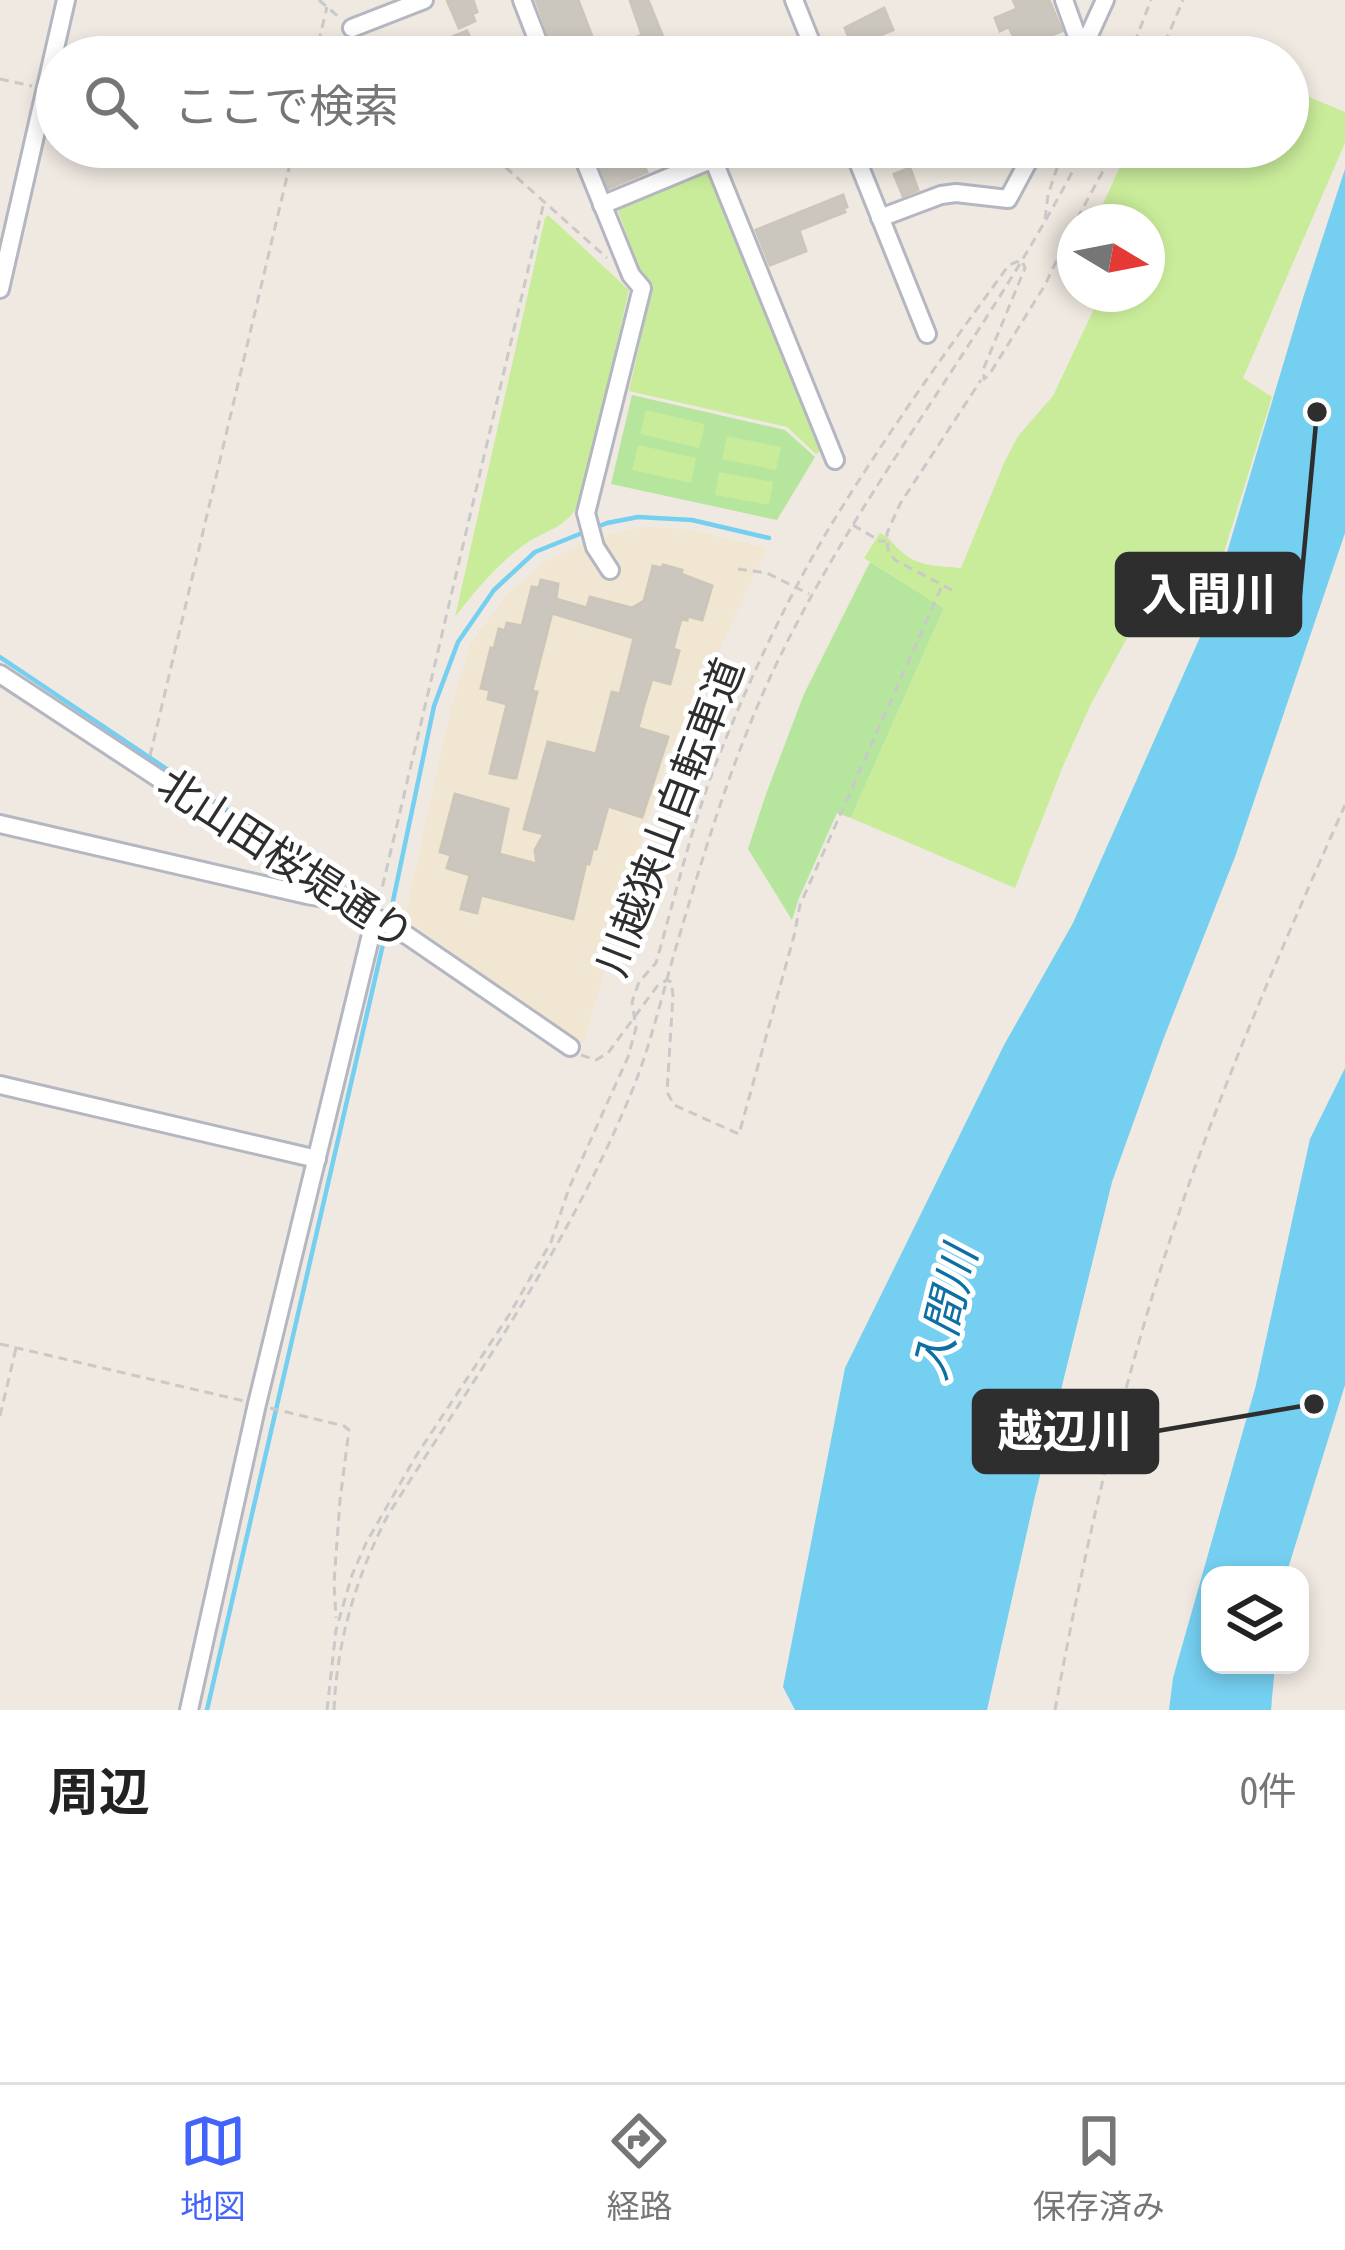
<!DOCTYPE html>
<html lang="ja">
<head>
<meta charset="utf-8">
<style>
  body { margin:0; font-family:"Asap Condensed","Noto Sans JP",sans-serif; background:#f6f6f6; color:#222 }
  .controls { position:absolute; right:36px; bottom:36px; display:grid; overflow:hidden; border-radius:24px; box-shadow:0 6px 18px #0003 }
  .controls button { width:108px; height:108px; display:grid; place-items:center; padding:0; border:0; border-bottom:3px solid #e0e0e0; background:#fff; color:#222; font:60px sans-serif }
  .compass { position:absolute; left:1057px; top:204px; width:108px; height:108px; border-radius:50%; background:#fff; box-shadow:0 6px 18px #0003; rotate:100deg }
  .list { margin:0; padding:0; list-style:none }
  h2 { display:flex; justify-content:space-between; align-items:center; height:156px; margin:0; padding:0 48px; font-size:51px }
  h2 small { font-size:39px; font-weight:400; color:#767676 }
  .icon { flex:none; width:66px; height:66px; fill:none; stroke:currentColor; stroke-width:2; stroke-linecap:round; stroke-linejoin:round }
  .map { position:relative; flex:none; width:1345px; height:1710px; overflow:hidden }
  .search { position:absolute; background:#fff; box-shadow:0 6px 18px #0003; left:36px; right:36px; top:36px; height:132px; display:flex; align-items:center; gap:30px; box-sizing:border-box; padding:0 42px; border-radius:66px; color:#767676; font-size:45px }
  .sheet { height:372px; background:#fff }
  nav { display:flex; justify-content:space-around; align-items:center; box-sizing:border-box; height:168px; border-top:3px solid #e0e0e0; background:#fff; font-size:33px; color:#767676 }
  nav a { display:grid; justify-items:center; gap:6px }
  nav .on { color:#4264fb }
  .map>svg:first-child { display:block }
  .education { fill:#f0e6d1 }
  .green { fill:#b6e59e }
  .pitch { fill:#c9ec9a }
  .water { fill:#75cff0 }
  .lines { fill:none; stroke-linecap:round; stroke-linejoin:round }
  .stream { stroke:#75cff0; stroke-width:4.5 }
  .building { fill:#cbc7bf; stroke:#cbc5ba; stroke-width:3 }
  .minor-casing { stroke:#b4b7c1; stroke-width:22 }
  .path { stroke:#c9c9c9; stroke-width:3; stroke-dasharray:9 6; stroke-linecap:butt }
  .minor { stroke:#fff; stroke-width:16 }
  .labels { text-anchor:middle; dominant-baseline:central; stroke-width:10; stroke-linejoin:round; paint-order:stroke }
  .street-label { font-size:42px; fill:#2e2e2e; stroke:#fff }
  .water-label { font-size:45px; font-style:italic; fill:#0d6fa3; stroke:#fff }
  .leader { fill:none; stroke:#2e2e2e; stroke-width:4.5 }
  .callout-dot { fill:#2e2e2e; stroke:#fff; stroke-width:4.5 }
  .callout { fill:#2e2e2e; stroke:#2e2e2e; stroke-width:4.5 }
  .callout-label { font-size:45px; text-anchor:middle; font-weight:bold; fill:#fff }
</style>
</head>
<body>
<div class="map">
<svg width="1345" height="1710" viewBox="0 0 1345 1710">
  <rect width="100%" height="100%" fill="#efe9e1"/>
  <polygon class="education" points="639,527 687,529 767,548 722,644 679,746 671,746 618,916 617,930 583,1044 405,919 450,712 470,645 504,598 545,561 593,539"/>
  <g class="green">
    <polygon points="632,395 785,430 815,457 777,520 611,484"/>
    <polygon points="870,562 944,608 851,818 837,813 799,898 792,920 748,849 766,794 804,694"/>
  </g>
  <g class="pitch">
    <path d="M1288,88l57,24v31l-102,235 29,19 -60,194 -46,-11 -10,5 -65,119 -28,62 -48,122 -164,-70 93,-210 -80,-50 16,-25c11,5 14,13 23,20 16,14 37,13 58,15l44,-107 13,-25 35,-40 48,-102h46v-72h-18l2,-5 -28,-13 26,-57h159z"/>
    <polygon points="707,168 712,170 823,448 816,454 787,427 629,391 653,285 642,276 617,208"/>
    <path d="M548,215l81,75 -48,211c-18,31 -33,26 -60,46 -26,20 -47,45 -66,70l90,-399z"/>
    <polygon points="646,410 705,424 699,448 640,434"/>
    <polygon points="727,436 781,447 776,470 722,459"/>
    <polygon points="638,445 696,458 691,483 632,470"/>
    <polygon points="719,472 773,482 769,505 715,495"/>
  </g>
  <g class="water">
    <polygon points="1345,169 1345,533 1235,857 1163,1040 1112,1182 1035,1496 987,1710 795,1710 783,1687 845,1368 1004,1045 1073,923 1205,626 1303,298"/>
    <polygon points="1345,1068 1345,1385 1286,1575 1210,1575 1210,1665 1275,1665 1271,1710 1169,1710 1173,1678 1256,1385 1310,1139"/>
  </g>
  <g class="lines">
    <g class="stream">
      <polyline points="0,657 369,905"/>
      <polyline points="389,920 434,706 458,642 494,590 535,552 607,523 638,517 692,520 769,538"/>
      <polyline points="207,1710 386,931"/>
    </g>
  </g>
  <g class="building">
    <polygon points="447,0 473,0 477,12 472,14 475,21 459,28"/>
    <polygon points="536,0 578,0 600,57 557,57"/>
    <polygon points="630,0 648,0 671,57 626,57 620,44 642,35"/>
    <polygon points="1013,0 1049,0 1062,31 1042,39 1068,51 1066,57 1023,57 1009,27 1000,31 995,18 1017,9"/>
    <polygon points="884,8 893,30 864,42 865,45 854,51 845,28"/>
    <polygon points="467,31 478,57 445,57 439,42"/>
    <polygon points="593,147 699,147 700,150 669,163 666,156 644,165 647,172 609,188"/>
    <polygon points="910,168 918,190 903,196 894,174"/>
    <polygon points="843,195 847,207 843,208 845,212 799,230 806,251 770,265 756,230"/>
    <polygon points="663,565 682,570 681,574 712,586 702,620 688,616 687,620 681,619 673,649 679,651 670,684 652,679 644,705 638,728 668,737 642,817 608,806 596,849 593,848 589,864 586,863 573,919 481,895 477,913 461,909 470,875 447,868 451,855 440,852 455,794 508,809 499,854 537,864 535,850 544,834 524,829 548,742 596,754 612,692 620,694 634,638 552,613 532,691 537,692 516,778 513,778 490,773 507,704 488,699 490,690 481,688 491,648 494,649 499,629 505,631 507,623 522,626 532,587 539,588 541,580 558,584 556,599 587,608 590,597 632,608 644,601 653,566 662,568"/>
  </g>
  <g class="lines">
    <g class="minor-casing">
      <g id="minor">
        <polyline points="522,0 544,57"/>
        <polyline points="794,0 817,57"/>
        <polyline points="1064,0 1082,50"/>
        <polyline points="352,28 424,0"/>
        <polyline points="1079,57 1105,0"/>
        <polyline points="579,147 631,275 642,288 586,513 595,547 610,570"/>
        <polyline points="852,147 927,334"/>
        <polyline points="602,205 713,159 835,460"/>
        <polyline points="880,218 941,195 956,193 1008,199 1036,147"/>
        <polyline points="0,289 66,0"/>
        <polyline points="0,674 336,895 408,936 570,1047"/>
        <polyline points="0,824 307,895 324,898 336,895"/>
        <polyline points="0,1085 317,1159"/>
        <polyline points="189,1710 257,1404 375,918"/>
      </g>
    </g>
    <g class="path">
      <polyline points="319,0 340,18"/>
      <polyline points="365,41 384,57"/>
      <polyline points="315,57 327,7"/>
      <polyline points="1129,57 1151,0"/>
      <polyline points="1159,57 1183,0"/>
      <polyline points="0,79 32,86"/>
      <polyline points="483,147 607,258"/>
      <polyline points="1045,219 1048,195 1064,147"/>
      <polyline points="1077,219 1116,147"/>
      <polyline points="1023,263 1025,268 983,370 984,379 989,375 1045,285 1075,222"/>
      <polyline points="853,525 880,541 886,541"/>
      <polyline points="738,569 767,573 809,594"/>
      <polyline points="952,590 895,560 888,550 887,533 900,504 981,380"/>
      <polyline points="150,756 294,147"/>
      <polyline points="379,901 544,202"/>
      <polyline points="581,1055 596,1060 608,1053 658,985 667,980 671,982 673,995 667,1092 674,1105 739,1134 794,936 800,905 942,586"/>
      <polyline points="0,1344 244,1401"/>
      <polyline points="270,1408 344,1426 349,1430 340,1500 334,1583 336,1618"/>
      <polyline points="0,1416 16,1348"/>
      <path d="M327,1710l9,-80 16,-55 14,-32 50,-87 93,-141 42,-73 18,-54 59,-131 8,-29 -4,-26 7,-20 17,-19c20,-70 37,-143 64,-210 31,-77 66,-152 108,-223 52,-86 111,-169 170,-250l11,-15 10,-4"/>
      <path d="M334,1710c3,-70 22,-133 54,-195 88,-139 182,-272 244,-424 17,-42 28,-87 40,-130 29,-99 58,-198 102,-292 87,-184 220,-340 311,-522"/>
      <path d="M1055,1710c31,-171 71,-342 127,-506 47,-136 105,-268 163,-399"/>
    </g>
    <use href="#minor" class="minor"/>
  </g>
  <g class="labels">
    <g class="street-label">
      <text transform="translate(670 817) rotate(-69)">川越狭山自転車道</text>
      <text transform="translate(286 859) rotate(33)">北山田桜堤通り</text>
    </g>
    <g class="water-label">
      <text transform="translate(945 1313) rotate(-76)">入間川</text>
    </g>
  </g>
  <path class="leader" d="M1317 412L1300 595M1314 1404L1157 1431"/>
  <g class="callout-dot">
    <circle cx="1317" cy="412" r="12"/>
    <circle cx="1314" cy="1404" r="12"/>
  </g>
  <g class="callout">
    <rect x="1117" y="554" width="183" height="81" rx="12"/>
    <rect x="974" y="1391" width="183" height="81" rx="12"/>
  </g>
  <g class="callout-label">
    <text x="1209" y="610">入間川</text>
    <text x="1065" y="1447">越辺川</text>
  </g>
</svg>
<div class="controls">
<button><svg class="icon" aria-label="layers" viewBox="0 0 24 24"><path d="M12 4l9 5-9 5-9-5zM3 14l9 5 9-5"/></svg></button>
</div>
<svg class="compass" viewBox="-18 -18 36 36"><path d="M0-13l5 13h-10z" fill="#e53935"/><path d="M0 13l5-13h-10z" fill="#767676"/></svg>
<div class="search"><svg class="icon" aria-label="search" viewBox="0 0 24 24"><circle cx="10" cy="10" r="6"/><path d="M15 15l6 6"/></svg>ここで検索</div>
</div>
<section class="sheet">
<h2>周辺<small>0件</small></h2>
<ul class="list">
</ul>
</section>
<nav>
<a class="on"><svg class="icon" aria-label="map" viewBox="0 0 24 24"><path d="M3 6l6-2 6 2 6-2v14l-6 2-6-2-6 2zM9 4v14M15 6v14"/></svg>地図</a>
<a><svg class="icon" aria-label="directions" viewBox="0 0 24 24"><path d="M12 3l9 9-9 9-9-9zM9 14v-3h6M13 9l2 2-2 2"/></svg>経路</a>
<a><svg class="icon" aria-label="saved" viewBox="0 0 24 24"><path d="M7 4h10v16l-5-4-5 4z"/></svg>保存済み</a>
</nav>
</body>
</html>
